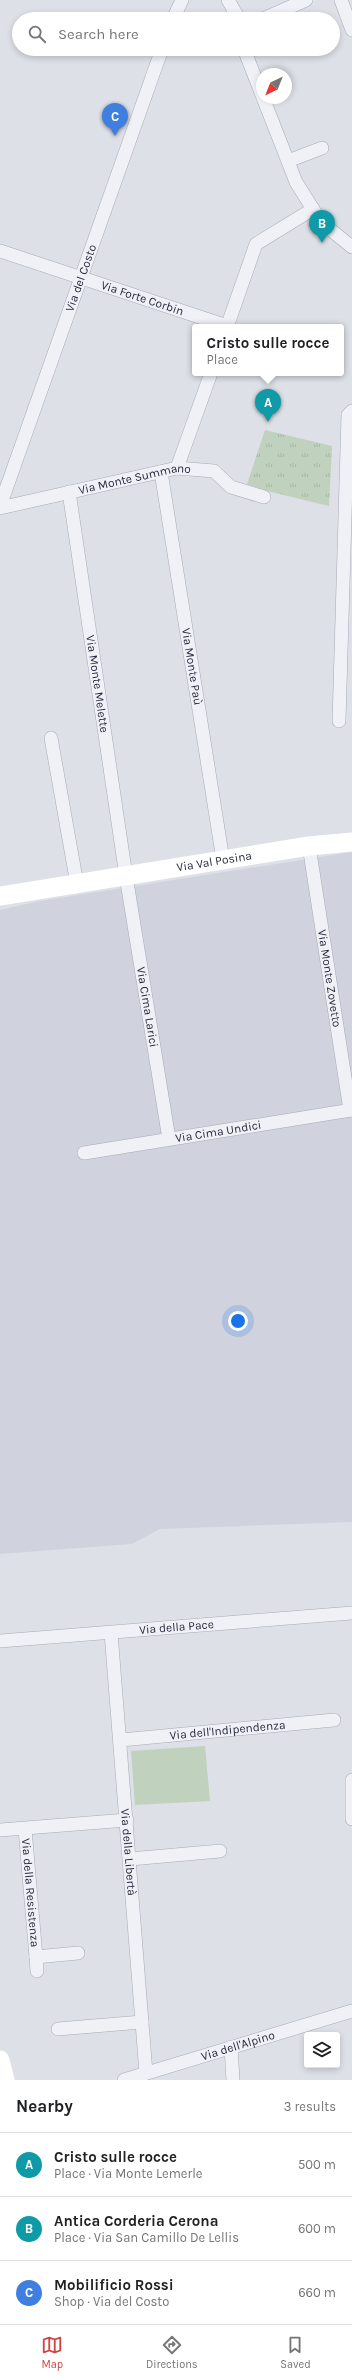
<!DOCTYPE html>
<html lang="en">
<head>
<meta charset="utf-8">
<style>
  body { margin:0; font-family:Karla,sans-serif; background:#f6f6f6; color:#202124 }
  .controls { position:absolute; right:12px; bottom:12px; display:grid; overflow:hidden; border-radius:4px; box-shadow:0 2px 6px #0003 }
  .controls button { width:36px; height:36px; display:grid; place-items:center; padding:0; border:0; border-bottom:1px solid #e0e0e0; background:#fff; color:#202124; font:20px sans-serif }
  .compass { position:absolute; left:256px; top:68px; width:36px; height:36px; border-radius:50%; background:#fff; box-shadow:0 2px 6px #0003; rotate:223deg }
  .you { position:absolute; left:238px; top:1321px; width:14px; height:14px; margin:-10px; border:3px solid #fff; border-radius:50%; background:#1a73e8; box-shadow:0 0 0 6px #1a73e833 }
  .badge { display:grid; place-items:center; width:26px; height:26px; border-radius:50%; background:#d1433f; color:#fff; font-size:13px; font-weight:700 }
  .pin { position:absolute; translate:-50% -33px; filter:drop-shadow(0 1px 2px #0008) }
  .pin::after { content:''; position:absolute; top:21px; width:14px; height:12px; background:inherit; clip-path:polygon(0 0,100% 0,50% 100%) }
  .popup { position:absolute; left:192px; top:324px; width:152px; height:52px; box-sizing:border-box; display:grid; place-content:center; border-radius:4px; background:#fff; filter:drop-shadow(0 1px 3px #0005); font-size:13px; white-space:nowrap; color:#757577 }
  .popup b { font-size:15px; color:#202124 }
  .popup::after { content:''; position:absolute; left:50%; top:100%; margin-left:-8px; border:8px solid transparent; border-top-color:#fff }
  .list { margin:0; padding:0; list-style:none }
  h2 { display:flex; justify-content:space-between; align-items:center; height:52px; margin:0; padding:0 16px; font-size:17px }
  h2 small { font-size:13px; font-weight:400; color:#757577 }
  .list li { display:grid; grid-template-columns:26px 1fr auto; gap:12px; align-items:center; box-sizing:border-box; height:64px; padding:0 16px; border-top:1px solid #e0e0e0 }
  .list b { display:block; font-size:15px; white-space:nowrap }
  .list p { margin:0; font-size:13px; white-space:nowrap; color:#757577 }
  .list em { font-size:13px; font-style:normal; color:#757577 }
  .icon { flex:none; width:22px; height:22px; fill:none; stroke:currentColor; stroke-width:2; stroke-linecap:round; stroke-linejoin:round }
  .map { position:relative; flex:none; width:352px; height:2080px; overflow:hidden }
  .search { position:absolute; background:#fff; box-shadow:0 2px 6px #0003; left:12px; right:12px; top:12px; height:44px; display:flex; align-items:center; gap:10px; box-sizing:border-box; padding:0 14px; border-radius:22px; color:#757577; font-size:15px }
  .sheet { height:244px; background:#fff }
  nav { display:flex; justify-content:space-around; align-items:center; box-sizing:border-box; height:56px; border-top:1px solid #e0e0e0; background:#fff; font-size:11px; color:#757577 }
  nav a { display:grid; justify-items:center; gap:2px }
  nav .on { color:#d1433f }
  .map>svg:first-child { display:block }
  .built { fill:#d0d2dd }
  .grass { fill:url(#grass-tufts) }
  .green { fill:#c0d2be }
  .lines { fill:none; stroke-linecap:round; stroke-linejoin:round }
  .street-casing { stroke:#a7aab5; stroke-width:14 }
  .street { stroke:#f0f1f6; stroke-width:13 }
  .secondary { stroke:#fff; stroke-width:19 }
  .labels { text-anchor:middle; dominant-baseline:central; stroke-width:4; stroke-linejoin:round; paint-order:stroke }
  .street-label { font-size:12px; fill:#272b3f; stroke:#edeff5 }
</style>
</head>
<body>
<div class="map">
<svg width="352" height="2080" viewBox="0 0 352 2080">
  <defs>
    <pattern id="grass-tufts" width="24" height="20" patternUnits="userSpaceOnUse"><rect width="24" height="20" fill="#c0d2be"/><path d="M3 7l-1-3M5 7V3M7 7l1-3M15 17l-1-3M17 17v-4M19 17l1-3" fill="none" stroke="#a5b4a4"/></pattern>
  </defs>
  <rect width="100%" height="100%" fill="#dee0e8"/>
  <polygon class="built" points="352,852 352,1522 160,1529 132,1544 0,1554 0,910 40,901"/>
  <polygon class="grass" points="265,430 332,446 329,506 267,491 247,484"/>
  <polygon class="green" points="205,1746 210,1801 135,1805 131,1751"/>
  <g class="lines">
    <g class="street-casing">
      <g id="street">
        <polyline points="228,0 239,19"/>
        <polyline points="341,0 352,30"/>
        <polyline points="173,19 182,0"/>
        <polyline points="263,19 306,0"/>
        <polyline points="244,49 296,182 321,222 352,247"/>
        <polyline points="288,161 322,148"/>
        <path id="s1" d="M0,251l227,75"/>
        <polyline points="227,327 256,244 313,209"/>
        <polyline points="177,468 211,373"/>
        <path id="s2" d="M161,472l62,388"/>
        <path id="s3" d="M69,492l57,384 43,263"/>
        <path id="s4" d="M0,506l162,-457"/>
        <path id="s5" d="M0,508l177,-40 37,3 17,16 33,10"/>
        <polyline points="339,721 348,415 352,411"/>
        <polyline points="51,738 77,884"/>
        <path id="s6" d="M309,846l41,264"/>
        <path id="s7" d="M84,1153l268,-43"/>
        <path id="s8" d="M111,1633l35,440"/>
        <path id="s9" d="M0,1641l352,-28"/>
        <path id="s10" d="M121,1740l213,-20"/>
        <polyline points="352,1780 352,1819"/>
        <path id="s11" d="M25,1829l11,128"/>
        <polyline points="0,1830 127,1820"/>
        <polyline points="130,1859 220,1851"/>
        <polyline points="37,1971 36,1957 78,1953"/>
        <polyline points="58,2029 142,2022"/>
        <polyline points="231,2047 233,2080"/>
        <path id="s12" d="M124,2080l228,-69"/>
      </g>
    </g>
    <use href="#street" class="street"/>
    <g class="secondary">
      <path id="s13" d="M0,896l309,-50 43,-4"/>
      <polyline points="0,2060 5,2080"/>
    </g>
  </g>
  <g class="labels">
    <g class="street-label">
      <text stroke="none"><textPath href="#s4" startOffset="242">Via del Costo</textPath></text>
      <text stroke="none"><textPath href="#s1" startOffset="150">Via Forte Corbin</textPath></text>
      <text stroke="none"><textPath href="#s5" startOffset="138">Via Monte Summano</textPath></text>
      <text stroke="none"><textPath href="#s2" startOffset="197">Via Monte Paù</textPath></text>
      <text stroke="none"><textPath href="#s3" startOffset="194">Via Monte Melette</textPath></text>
      <text stroke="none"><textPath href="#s13" startOffset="217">Via Val Posina</textPath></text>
      <text stroke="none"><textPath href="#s6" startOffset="134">Via Monte Zovetto</textPath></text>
      <text stroke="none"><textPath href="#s3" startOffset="521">Via Cima Larici</textPath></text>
      <text stroke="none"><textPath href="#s7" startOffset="136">Via Cima Undici</textPath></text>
      <text stroke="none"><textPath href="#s9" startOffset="177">Via della Pace</textPath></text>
      <text stroke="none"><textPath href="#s10" startOffset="107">Via dell'Indipendenza</textPath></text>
      <text stroke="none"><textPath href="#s8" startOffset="220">Via della Libertà</textPath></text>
      <text stroke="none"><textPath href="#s11" startOffset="64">Via della Resistenza</textPath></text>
      <text stroke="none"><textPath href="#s12" startOffset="119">Via dell'Alpino</textPath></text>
    </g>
  </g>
</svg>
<div class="controls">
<button><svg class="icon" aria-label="layers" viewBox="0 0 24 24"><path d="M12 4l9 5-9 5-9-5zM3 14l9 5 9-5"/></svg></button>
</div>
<svg class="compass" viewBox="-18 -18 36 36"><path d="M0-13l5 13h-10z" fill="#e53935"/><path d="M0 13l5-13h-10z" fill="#757577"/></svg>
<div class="you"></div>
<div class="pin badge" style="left:268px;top:422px;background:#0f9aa8">A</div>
<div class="popup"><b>Cristo sulle rocce</b>Place</div>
<div class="pin badge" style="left:322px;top:243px;background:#0f9aa8">B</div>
<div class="pin badge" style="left:115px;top:136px;background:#3f7fe0">C</div>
<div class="search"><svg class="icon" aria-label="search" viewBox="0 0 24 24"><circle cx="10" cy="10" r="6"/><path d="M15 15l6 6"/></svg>Search here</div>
</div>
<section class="sheet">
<h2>Nearby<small>3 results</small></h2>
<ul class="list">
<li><span class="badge" style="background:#0f9aa8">A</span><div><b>Cristo sulle rocce</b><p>Place · Via Monte Lemerle</p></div><em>500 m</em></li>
<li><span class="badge" style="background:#0f9aa8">B</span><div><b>Antica Corderia Cerona</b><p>Place · Via San Camillo De Lellis</p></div><em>600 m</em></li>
<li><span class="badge" style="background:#3f7fe0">C</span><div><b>Mobilificio Rossi</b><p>Shop · Via del Costo</p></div><em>660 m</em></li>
</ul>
</section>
<nav>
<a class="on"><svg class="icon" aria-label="map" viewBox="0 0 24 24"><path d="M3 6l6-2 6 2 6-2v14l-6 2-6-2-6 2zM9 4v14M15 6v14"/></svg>Map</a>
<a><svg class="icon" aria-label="directions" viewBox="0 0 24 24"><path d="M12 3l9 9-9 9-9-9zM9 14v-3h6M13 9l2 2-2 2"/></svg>Directions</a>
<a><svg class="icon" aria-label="saved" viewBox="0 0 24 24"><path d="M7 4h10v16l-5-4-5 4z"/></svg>Saved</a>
</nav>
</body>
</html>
